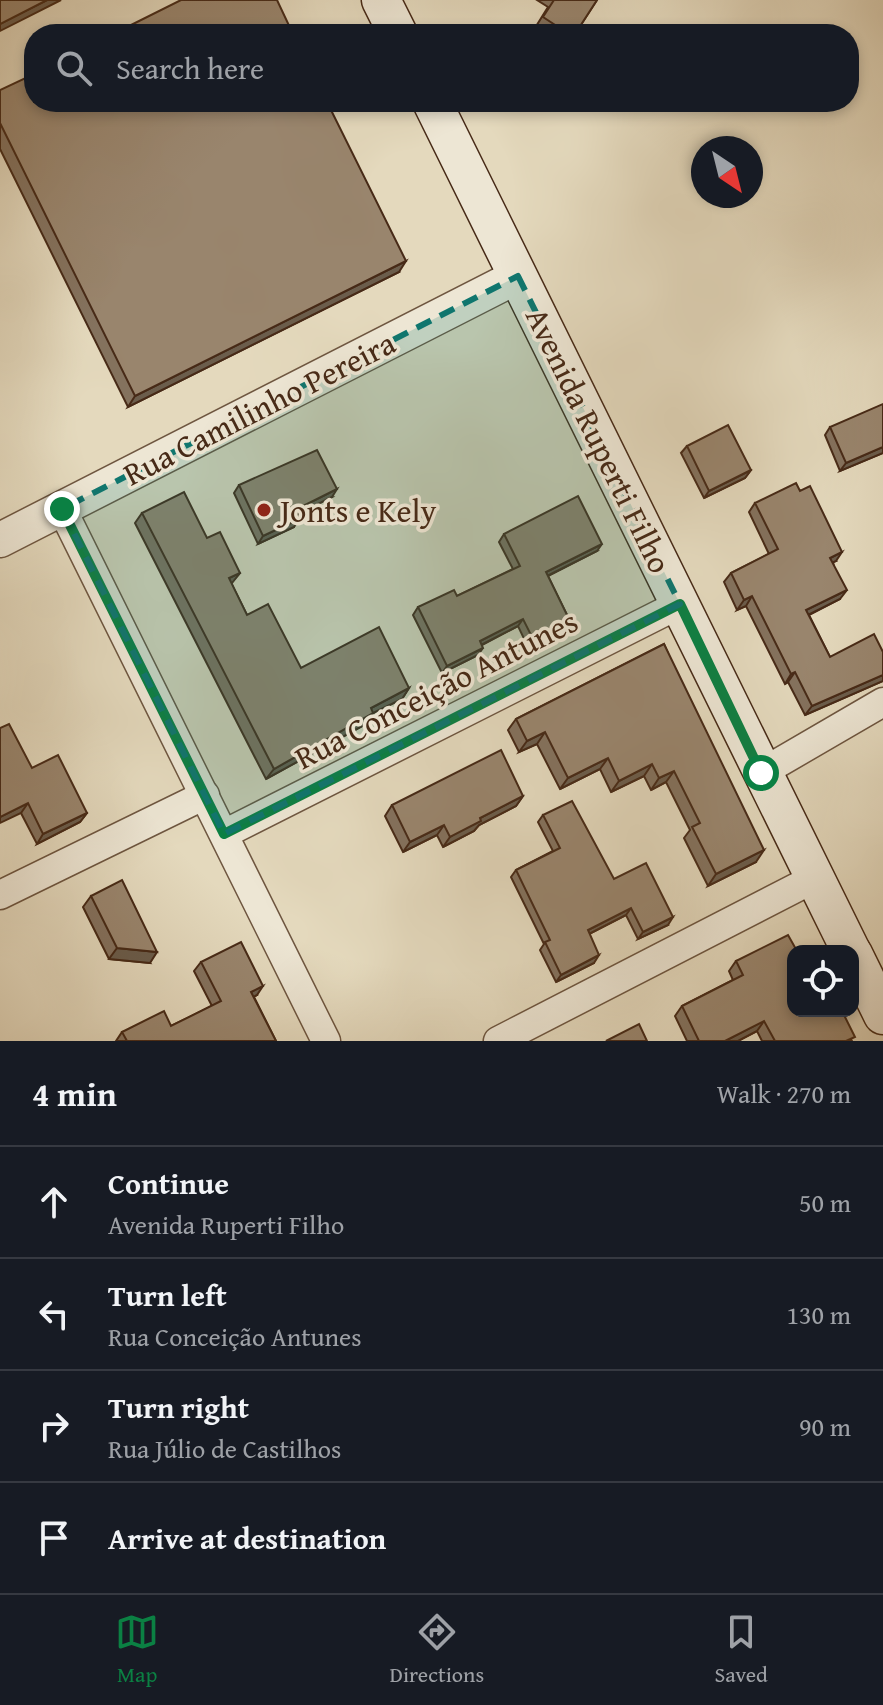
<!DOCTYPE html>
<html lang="en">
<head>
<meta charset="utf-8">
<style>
  body { margin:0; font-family:"Gentium Book Plus",serif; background:#20242c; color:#f1f3f6 }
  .controls { position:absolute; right:24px; bottom:24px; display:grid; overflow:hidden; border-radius:16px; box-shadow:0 4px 12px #0003 }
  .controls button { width:72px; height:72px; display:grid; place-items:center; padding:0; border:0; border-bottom:2px solid #363941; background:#171b24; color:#f1f3f6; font:40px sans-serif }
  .compass { position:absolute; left:691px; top:136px; width:72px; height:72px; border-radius:50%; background:#171b24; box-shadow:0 4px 12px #0003; rotate:145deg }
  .stop { position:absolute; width:24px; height:24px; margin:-18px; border:6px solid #0b8043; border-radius:50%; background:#fff }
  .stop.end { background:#0b8043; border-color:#fff; box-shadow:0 2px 8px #0008 }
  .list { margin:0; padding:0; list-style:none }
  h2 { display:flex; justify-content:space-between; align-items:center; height:104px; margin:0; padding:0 32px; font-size:34px }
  h2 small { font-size:26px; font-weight:400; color:#9ea1a6 }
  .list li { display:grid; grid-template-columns:52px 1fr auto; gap:24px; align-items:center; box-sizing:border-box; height:112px; padding:0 32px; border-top:2px solid #363941 }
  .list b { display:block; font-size:30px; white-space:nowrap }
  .list p { margin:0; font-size:26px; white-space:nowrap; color:#9ea1a6 }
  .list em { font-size:26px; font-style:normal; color:#9ea1a6 }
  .icon { flex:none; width:44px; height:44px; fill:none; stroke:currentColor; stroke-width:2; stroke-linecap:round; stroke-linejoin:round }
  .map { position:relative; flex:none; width:883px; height:1041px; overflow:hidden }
  .search { position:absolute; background:#171b24; box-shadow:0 4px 12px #0003; left:24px; right:24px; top:24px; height:88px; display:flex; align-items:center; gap:20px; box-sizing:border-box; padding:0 28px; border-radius:32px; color:#9ea1a6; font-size:30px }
  .sheet { height:552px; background:#171b24 }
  nav { display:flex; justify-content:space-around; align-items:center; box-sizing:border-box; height:112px; border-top:2px solid #363941; background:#171b24; font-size:22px; color:#9ea1a6 }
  nav a { display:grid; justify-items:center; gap:4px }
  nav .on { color:#0b8043 }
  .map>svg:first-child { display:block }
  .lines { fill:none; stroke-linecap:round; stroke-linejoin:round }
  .minor-casing { stroke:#6e5640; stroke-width:31 }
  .tertiary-casing { stroke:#6e5640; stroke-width:37 }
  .secondary-casing { stroke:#472a17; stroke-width:41 }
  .minor { stroke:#ede6d4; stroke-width:28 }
  .tertiary { stroke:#ede6d4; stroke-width:34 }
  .secondary { stroke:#ede6d4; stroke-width:38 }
  .wall { fill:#84725e; stroke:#472a17; stroke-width:2 }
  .shaded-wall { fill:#6b5d4c; stroke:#472a17; stroke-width:2 }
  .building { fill:#99856d; stroke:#472a17; stroke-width:2 }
  .route { stroke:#0b8043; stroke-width:10 }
  .marked { fill:#0f766e; fill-opacity:0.2; stroke:#0f766e; stroke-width:6; stroke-dasharray:16 10; stroke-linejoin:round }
  .poi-dot { fill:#8f2418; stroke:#ede6d4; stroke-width:3 }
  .labels { text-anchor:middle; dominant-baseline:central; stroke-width:7; stroke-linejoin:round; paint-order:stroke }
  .street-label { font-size:32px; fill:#472a17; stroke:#ede6d4 }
  .poi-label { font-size:32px; fill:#472a17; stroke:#ede6d4; text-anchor:start }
</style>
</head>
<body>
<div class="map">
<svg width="883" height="1041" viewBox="0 0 883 1041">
  <rect width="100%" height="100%" fill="#e4d9bd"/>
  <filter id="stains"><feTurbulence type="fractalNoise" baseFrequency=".0025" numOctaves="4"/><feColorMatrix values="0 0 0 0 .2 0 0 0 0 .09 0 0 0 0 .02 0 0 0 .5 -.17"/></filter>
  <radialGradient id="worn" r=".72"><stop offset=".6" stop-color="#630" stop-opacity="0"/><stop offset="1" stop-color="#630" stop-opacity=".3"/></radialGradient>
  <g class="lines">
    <g class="minor-casing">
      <g id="minor">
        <polyline points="62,509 326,1041"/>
        <polyline points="761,773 883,702"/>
        <polyline points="224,834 680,604"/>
        <polyline points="0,895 205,795"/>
        <polyline points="498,1041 815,878"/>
      </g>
    </g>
    <g class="tertiary-casing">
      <polyline id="tertiary" points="0,540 518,276"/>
    </g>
    <g class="secondary-casing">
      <g id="secondary">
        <polyline points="381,0 398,34"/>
        <polyline points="432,102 851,951"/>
        <polyline points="853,954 883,1015"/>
      </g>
    </g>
    <use href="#minor" class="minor"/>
    <use href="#tertiary" class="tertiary"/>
    <use href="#secondary" class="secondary"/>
  </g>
  <g class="wall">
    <polygon points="537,0 597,0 575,34 544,34 535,28 548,7"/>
    <polygon points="0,90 399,272 128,407 0,149"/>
    <polygon points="830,427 883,453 840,471 825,435"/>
    <polygon points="687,446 751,470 745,478 704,498 681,453"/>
    <polygon points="239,485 332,497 297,514 294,527 258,544 234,493"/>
    <polygon points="755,503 836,561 833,562 840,599 809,615 830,657 883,652 883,681 805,715 788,682 785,684 746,606 737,610 724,582 731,573 769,554 749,512"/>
    <polygon points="142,513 207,538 240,573 231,583 247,615 301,668 409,688 402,699 373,713 366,724 266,779 135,523"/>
    <polygon points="504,534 597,551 548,576 569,619 564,626 527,645 518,626 482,645 478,655 442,673 413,615 418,607 457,596 513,569 499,542"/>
    <polygon points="664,644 756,862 708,886 684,838 690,830 666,782 651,790 644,776 611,792 600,769 560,789 537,744 519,752 508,730 516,719"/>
    <polygon points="32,768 87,813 80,822 37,844 21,813"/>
    <polygon points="523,796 516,806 479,825 474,831 443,847 437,835 403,852 385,816 392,805"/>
    <polygon points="543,815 614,879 668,925 638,939 626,915 589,934 594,963 556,982 540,950 544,944 511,877 516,870 553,851 538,822"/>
    <polygon points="91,896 150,963 109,959 83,907"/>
    <polygon points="793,951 852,1041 762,1041 757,1031 738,1041 687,1041 675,1016 682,1006 733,980 729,971 736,961"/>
    <polygon points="201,962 257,995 254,997 276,1041 116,1041 122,1032 171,1026 212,1006 194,971"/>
  </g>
  <g class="shaded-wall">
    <polygon points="47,0 61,0 0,31 0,24"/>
    <polygon points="406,261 399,272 128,407 135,396"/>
    <polygon points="883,447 883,453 840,471 846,463"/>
    <polygon points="751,470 745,478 704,498 709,491"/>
    <polygon points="337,489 332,497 290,518 295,510"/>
    <polygon points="299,519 294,527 258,544 263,536"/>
    <polygon points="602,544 597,551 541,579 546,572"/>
    <polygon points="842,552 836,561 824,567 830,558"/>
    <polygon points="240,573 232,583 222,588 229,578"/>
    <polygon points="847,590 840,599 800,619 806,610"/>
    <polygon points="752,596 746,606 737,610 744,600"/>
    <polygon points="523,619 518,626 475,648 480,641"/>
    <polygon points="569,619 564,626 527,645 532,637"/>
    <polygon points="483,648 478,655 442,673 447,666"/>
    <polygon points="795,672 788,682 785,684 791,674"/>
    <polygon points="883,675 883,681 805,715 812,706"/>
    <polygon points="409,688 402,699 363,718 371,708"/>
    <polygon points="373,713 366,724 266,779 274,769"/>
    <polygon points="545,732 537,744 519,752 527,741"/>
    <polygon points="608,758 600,769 560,789 568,778"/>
    <polygon points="652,764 644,776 611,792 619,781"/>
    <polygon points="674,771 666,782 651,790 659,778"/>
    <polygon points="523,796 516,806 479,825 474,831 443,847 450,837 480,818"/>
    <polygon points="28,803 21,813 0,823 0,817"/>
    <polygon points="87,813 80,822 37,844 43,834"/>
    <polygon points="444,825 437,835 403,852 410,842"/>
    <polygon points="764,850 756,862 708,886 716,874"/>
    <polygon points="631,908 626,915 583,937 588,930"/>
    <polygon points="673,917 668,925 638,939 643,932"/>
    <polygon points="117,948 157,952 150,963 109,959"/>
    <polygon points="599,955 594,963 556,982 561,975"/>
    <polygon points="263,986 257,995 245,1001 251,992"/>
    <polygon points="764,1021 757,1031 738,1041 725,1041"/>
  </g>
  <g class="building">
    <polygon points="0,0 47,0 0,24"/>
    <polygon points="181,0 277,0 293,34 113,34"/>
    <polygon points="554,0 597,0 575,34 569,34 543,17"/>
    <polygon points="34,74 34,102 327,102 406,261 135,396 0,123 0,90"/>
    <polygon points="883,404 883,447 846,463 830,427"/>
    <polygon points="728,425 751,470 709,491 687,446"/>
    <polygon points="317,450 337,489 295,510 299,519 263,536 239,485"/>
    <polygon points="796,483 800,491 810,486 842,552 830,558 847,590 806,610 830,657 874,634 883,652 883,675 812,706 795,672 791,674 752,596 744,600 731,573 778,549 755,503"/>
    <polygon points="184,492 207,538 220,532 240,573 229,578 247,615 268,604 301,668 379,627 409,688 371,708 373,713 274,769 142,513"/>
    <polygon points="578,496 602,544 546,572 569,619 532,637 523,619 480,641 483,648 447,666 418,607 454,590 457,596 520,566 504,534"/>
    <polygon points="664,644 764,850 716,874 692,827 700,823 674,771 659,778 652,764 619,781 608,758 568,778 545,732 527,741 516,719"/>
    <polygon points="9,724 32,768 58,755 87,813 43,834 28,803 0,817 0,728"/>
    <polygon points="501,750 523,796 480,818 481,821 450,837 444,825 410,842 392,805"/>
    <polygon points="572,801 614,879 646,863 673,917 643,932 631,908 588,930 599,955 561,975 545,942 550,940 516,870 560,848 543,815"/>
    <polygon points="122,880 157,952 117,948 91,896"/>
    <polygon points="788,935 797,951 793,951 793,1011 842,1011 855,1037 846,1041 775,1041 764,1021 725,1041 699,1041 682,1006 743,975 736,961"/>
    <polygon points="241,942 263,986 251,992 276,1041 127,1041 122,1032 164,1011 171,1026 221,1001 201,962"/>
    <polygon points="639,1024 647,1041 606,1041"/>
  </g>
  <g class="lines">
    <polyline class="route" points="62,509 224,834 680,604 761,773"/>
  </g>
  <path class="marked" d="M518,276l162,328 -456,230 -162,-325z"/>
  <circle class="poi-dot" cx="264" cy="510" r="8"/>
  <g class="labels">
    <g class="street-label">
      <text transform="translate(259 408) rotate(-27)">Rua Camilinho Pereira</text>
      <text transform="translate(599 440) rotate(64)">Avenida Ruperti Filho</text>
      <text transform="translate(436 689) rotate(-27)">Rua Conceição Antunes</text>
    </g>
    <g class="poi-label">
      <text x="280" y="510">Jonts e Kely</text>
    </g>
  </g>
  <rect width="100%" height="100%" filter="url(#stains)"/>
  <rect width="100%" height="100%" fill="url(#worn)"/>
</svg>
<div class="controls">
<button><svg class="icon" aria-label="locate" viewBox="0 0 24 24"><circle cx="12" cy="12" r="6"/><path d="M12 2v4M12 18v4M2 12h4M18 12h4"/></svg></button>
</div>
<svg class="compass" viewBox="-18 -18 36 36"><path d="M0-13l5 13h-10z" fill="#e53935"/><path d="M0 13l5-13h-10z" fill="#9ea1a6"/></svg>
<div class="stop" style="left:761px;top:773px"></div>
<div class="stop end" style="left:62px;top:509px"></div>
<div class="search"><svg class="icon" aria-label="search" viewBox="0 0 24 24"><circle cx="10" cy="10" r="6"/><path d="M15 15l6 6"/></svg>Search here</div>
</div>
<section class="sheet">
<h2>4 min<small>Walk · 270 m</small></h2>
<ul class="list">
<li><svg class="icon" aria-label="ahead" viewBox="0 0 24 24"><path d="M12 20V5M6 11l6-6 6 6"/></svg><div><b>Continue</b><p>Avenida Ruperti Filho</p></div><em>50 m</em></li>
<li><svg class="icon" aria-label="left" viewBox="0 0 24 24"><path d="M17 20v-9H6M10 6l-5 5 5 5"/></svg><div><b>Turn left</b><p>Rua Conceição Antunes</p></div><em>130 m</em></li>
<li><svg class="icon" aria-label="right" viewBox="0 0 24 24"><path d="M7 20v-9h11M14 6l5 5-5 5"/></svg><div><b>Turn right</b><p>Rua Júlio de Castilhos</p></div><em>90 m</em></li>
<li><svg class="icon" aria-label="arrive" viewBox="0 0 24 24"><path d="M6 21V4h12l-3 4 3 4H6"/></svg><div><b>Arrive at destination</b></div></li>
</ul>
</section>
<nav>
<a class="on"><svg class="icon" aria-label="map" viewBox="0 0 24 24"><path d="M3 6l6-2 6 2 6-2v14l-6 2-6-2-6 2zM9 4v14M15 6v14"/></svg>Map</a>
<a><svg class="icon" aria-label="directions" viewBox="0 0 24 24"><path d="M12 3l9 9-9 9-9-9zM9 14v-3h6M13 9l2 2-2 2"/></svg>Directions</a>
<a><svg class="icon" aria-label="saved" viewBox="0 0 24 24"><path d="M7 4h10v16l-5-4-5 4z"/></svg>Saved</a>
</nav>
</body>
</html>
